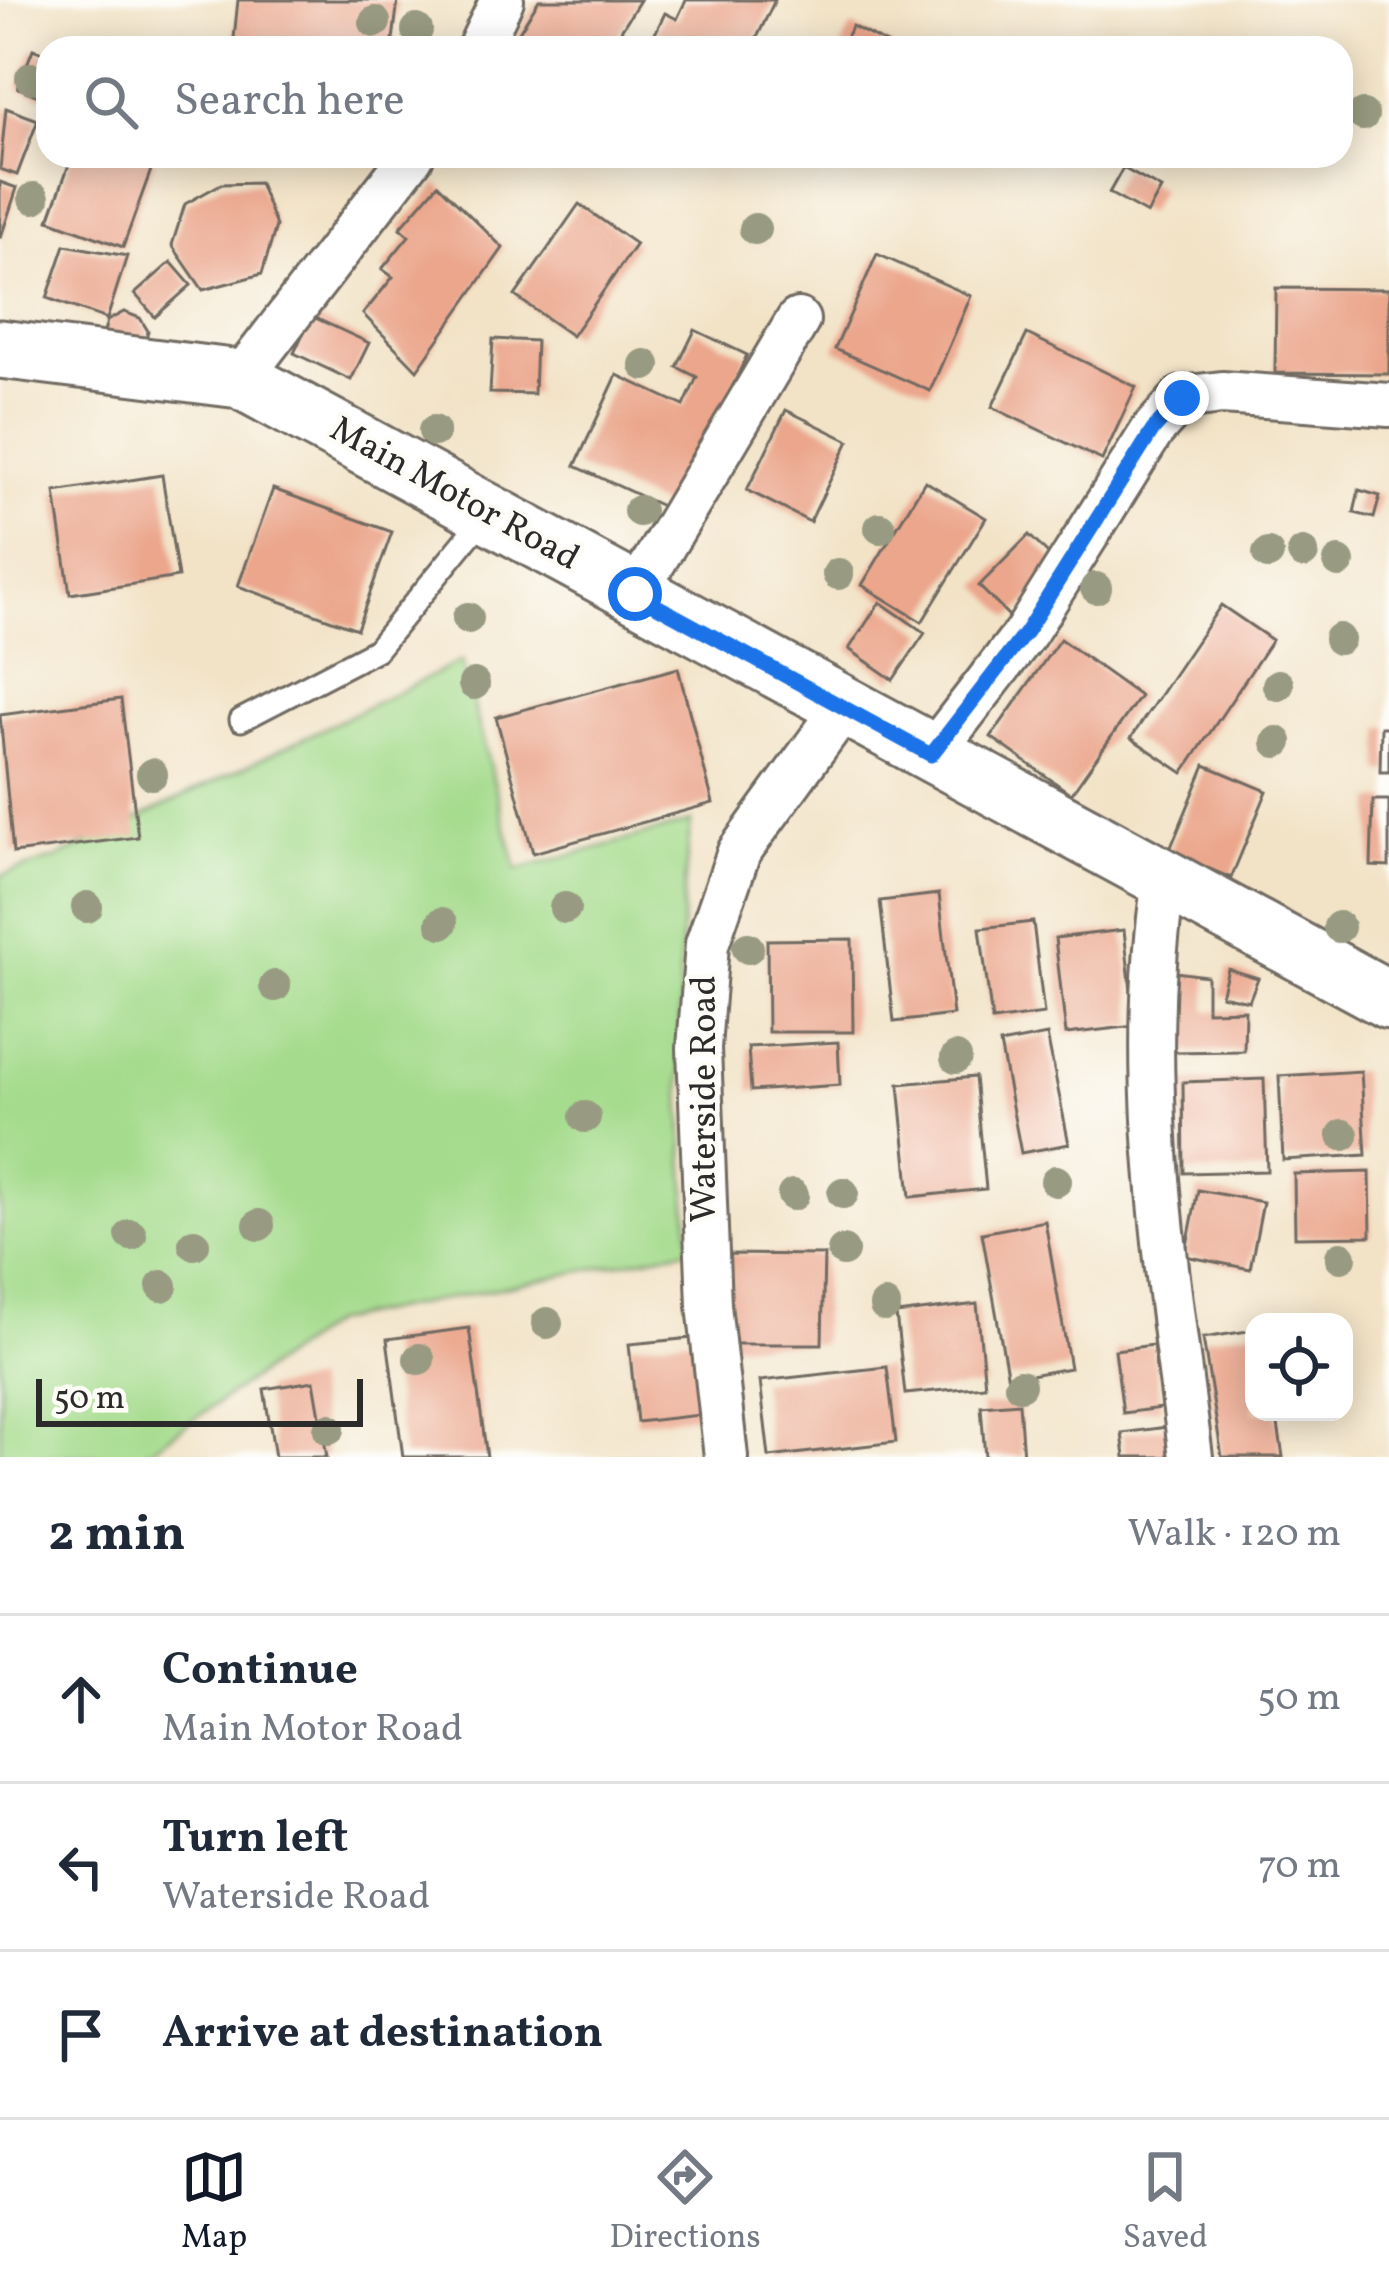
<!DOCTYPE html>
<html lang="en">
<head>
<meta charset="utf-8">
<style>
  body { margin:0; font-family:Vollkorn,serif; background:#f6f6f7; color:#1f2937 }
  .controls { position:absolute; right:36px; bottom:36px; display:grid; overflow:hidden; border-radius:24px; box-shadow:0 6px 30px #0003 }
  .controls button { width:108px; height:108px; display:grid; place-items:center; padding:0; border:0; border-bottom:3px solid #e0e1e3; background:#fff; color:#1f2937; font:60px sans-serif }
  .scale { position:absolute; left:36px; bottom:30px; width:327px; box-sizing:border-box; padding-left:12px; border:6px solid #2b2b2b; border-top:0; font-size:33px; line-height:42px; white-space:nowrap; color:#2b2b2b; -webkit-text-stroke:9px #fdfcf7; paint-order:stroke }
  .stop { position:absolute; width:36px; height:36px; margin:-27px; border:9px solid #1a73e8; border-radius:50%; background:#fff }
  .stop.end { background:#1a73e8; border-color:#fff; box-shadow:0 3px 12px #0008 }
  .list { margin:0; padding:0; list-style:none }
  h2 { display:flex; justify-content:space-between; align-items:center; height:156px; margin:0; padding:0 48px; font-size:51px }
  h2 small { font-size:39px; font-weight:400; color:#747a83 }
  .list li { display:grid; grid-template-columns:78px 1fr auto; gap:36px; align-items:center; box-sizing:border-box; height:168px; padding:0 48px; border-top:3px solid #e0e1e3 }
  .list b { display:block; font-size:45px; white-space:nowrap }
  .list p { margin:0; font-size:39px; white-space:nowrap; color:#747a83 }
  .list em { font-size:39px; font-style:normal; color:#747a83 }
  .icon { flex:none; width:66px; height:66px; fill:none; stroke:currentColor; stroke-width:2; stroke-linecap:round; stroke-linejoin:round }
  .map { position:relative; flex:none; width:1389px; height:1457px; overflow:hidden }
  .search { position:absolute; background:#fff; box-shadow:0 6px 30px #0003; left:36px; right:36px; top:36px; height:132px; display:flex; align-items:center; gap:30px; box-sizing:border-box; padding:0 42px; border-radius:36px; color:#747a83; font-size:45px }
  .sheet { height:660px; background:#fff }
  nav { display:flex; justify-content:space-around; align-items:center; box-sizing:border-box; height:168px; border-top:3px solid #e0e1e3; background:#fff; font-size:33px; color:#747a83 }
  nav a { display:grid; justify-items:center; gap:6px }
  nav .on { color:#111827 }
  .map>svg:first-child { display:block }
  .green { fill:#a4db8c; stroke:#68835c; stroke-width:3 }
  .building { fill:#eba68c }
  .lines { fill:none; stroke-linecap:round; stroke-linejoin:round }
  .service-casing { stroke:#716b62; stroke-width:27 }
  .minor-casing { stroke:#716b62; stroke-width:48 }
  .secondary-casing { stroke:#716b62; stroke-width:63 }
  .service { stroke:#fff; stroke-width:21 }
  .minor { stroke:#fff; stroke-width:42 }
  .secondary { stroke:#fff; stroke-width:57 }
  .tree { fill:#989b81 }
  .route { stroke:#1a73e8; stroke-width:15 }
  .labels { text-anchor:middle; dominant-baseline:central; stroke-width:9; stroke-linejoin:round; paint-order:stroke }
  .street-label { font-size:36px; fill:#2b2b2b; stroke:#fdfcf7 }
</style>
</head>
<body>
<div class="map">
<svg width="1389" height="1457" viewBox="0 0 1389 1457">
  <rect width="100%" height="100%" fill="#fdfcf7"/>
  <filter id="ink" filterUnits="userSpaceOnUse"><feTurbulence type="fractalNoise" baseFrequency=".00833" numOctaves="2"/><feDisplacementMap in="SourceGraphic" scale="24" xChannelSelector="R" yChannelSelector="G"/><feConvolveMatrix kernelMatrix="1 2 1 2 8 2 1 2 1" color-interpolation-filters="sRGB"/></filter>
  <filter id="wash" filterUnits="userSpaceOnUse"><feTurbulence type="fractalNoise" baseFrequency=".004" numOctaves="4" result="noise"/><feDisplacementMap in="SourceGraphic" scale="48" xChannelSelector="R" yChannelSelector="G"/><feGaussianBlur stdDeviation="2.7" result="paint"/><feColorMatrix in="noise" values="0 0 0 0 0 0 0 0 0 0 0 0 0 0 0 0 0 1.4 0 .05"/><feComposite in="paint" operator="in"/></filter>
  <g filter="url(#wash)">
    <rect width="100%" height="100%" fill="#f2e3c7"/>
    <path class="green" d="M462,661l55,209 174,-48c-19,144 -11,283 -1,427l-357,73 -193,135h-140v-581l57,-18z"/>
    <g id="blocks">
      <g class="building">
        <polygon points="238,0 398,0 392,48 233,48"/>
        <polygon points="539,0 640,0 610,48 509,48"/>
        <polygon points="686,0 775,0 752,48 648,48 665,13 677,19"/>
        <polygon points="852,26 895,48 840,48"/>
        <polygon points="33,49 48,55 48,100 18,88"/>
        <polygon points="6,108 38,120 17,175 0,169"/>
        <polygon points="72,156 155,159 123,247 49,220"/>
        <polygon points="1123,168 1161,189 1147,214 1109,193"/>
        <polygon points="0,182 17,188 1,237 0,237"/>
        <polygon points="259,183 276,226 262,274 203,290 172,245 185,204 221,184"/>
        <polygon points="438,184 503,248 417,370 363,314 393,277 382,269 409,236 400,228"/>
        <polygon points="579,204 636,244 572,336 515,296"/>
        <polygon points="65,245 127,256 107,319 47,298"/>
        <polygon points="877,254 971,296 930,391 835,349"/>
        <polygon points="171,262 191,285 155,317 135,294"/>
        <polygon points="1276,288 1389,289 1389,374 1275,373"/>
        <polygon points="124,312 140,318 148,331 144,348 103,336 107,321"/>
        <polygon points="311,316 369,343 351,380 294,353"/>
        <polygon points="695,330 747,355 675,512 575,466 617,375 684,406 697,377 677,367"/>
        <polygon points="1027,334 1136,387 1102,460 992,407"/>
        <polygon points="493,339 536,341 534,394 490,393"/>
        <polygon points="786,410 849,441 810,522 747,490"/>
        <polygon points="162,475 178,577 70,594 55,492"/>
        <polygon points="925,481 986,518 922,622 862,585"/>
        <polygon points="273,489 392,532 357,629 238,586"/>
        <polygon points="1359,490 1380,496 1374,518 1354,513"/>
        <polygon points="1029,535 1061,567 1011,618 979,586"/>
        <polygon points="880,602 925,633 893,680 849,649"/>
        <polygon points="1221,605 1272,640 1183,773 1131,738"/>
        <polygon points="1060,639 1140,696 1071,794 991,737"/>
        <polygon points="678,668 713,803 533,853 496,717"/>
        <polygon points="121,699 138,837 13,853 0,715"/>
        <polygon points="1381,727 1389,727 1389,772 1380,772"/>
        <polygon points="1205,765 1267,791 1231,878 1169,852"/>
        <polygon points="1373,800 1389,800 1389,867 1371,866"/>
        <polygon points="939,894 953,1015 894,1022 880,901"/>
        <polygon points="1033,922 1044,1014 992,1021 980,928"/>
        <polygon points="1124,930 1135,1026 1066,1034 1055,938"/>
        <polygon points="852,939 853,1032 768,1032 767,940"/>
        <polygon points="1228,969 1258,978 1249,1001 1221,995"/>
        <polygon points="1175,972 1207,976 1207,1011 1245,1010 1244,1051 1167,1052"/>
        <polygon points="1047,1035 1069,1144 1021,1153 1000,1044"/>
        <polygon points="838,1042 840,1085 751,1091 748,1047"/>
        <polygon points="1361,1071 1366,1155 1283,1160 1279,1076"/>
        <polygon points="975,1077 986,1189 910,1197 899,1084"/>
        <polygon points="1264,1079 1267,1171 1184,1173 1183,1082"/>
        <polygon points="1370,1172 1371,1236 1295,1237 1294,1174"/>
        <polygon points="1198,1190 1263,1202 1250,1269 1185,1256"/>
        <polygon points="1045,1221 1070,1368 1008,1379 982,1233"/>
        <polygon points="725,1254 824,1255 822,1344 724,1344"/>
        <polygon points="977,1304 985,1386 905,1394 896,1314"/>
        <polygon points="469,1328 487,1457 403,1457 387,1339"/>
        <polygon points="1254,1330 1254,1412 1276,1412 1283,1457 1222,1457 1203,1338"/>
        <polygon points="693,1338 700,1415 637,1422 629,1344"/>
        <polygon points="1153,1345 1161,1408 1123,1413 1115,1350"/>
        <polygon points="887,1367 896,1442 769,1457 760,1381"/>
        <polygon points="314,1381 327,1457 275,1457 264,1389"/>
        <polygon points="1019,1403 1023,1457 985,1457 981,1406"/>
        <polygon points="1167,1427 1171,1457 1125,1457 1122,1433"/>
      </g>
    </g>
  </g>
  <g filter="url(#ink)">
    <use href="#blocks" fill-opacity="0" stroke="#716b62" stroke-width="3"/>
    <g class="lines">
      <g class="service-casing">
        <polyline id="service" points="241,720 376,650 488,513"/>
      </g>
      <g class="minor-casing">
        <g id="minor">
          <polyline points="479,48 502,0"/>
          <polyline points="240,379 412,156"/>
          <polyline points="635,594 798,320"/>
          <polyline points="931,755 1026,632 1153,430 1182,398 1222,393 1389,405"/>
          <path d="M1164,881c-30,192 3,385 27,576"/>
          <polyline points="726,1457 709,1305 699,1048 707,944 739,852 844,707"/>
        </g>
      </g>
      <g class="secondary-casing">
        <polyline id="secondary" points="0,349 240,379 1389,1000"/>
      </g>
      <use href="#service" class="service"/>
      <use href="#minor" class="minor"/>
      <use href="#secondary" class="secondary"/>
    </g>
    <g class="tree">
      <circle cx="375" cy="22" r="16"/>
      <circle cx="417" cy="30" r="16"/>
      <circle cx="31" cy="78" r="16"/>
      <circle cx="1363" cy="115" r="16"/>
      <circle cx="34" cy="198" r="16"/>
      <circle cx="755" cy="229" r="16"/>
      <circle cx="645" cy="365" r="16"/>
      <circle cx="434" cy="431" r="16"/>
      <circle cx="639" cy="511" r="16"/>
      <circle cx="880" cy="528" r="16"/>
      <circle cx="1303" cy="553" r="16"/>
      <circle cx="1268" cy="554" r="16"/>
      <circle cx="1339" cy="562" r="16"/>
      <circle cx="838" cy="574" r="16"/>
      <circle cx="1096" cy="588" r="16"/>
      <circle cx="468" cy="618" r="16"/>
      <circle cx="1339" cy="639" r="16"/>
      <circle cx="474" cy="684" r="16"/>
      <circle cx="1278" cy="685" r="16"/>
      <circle cx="1277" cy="742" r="16"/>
      <circle cx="152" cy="774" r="16"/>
      <circle cx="87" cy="907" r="16"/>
      <circle cx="565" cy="908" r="16"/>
      <circle cx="442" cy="923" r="16"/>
      <circle cx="1339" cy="927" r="16"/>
      <circle cx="748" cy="948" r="16"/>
      <circle cx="275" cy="986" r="16"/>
      <circle cx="956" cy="1058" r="16"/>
      <circle cx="585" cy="1117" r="16"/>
      <circle cx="1343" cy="1135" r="16"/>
      <circle cx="1056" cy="1181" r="16"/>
      <circle cx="843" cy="1193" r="16"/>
      <circle cx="793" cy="1195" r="16"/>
      <circle cx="259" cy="1225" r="16"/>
      <circle cx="131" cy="1235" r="16"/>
      <circle cx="194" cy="1244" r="16"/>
      <circle cx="843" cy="1251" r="16"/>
      <circle cx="1341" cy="1257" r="16"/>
      <circle cx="162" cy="1286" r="16"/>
      <circle cx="885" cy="1306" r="16"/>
      <circle cx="547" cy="1323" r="16"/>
      <circle cx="419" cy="1359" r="16"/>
      <circle cx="1020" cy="1385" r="16"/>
      <circle cx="329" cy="1429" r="16"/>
    </g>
  </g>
  <g class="lines" filter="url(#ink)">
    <polyline class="route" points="635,594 931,755 1026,632 1153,430 1182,398"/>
  </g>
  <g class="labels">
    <g class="street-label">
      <text transform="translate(454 495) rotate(29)">Main Motor Road</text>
      <text transform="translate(706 1099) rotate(-90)">Waterside Road</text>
    </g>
  </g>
</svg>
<div class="controls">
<button><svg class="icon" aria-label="locate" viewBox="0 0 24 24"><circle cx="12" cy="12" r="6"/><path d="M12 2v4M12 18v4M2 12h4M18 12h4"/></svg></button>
</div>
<div class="scale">50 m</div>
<div class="stop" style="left:635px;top:594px"></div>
<div class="stop end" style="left:1182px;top:398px"></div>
<div class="search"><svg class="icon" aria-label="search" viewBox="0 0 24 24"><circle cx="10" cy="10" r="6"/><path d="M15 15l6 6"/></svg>Search here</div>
</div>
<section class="sheet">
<h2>2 min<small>Walk · 120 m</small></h2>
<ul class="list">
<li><svg class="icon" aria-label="ahead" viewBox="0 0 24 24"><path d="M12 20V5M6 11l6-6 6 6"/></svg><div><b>Continue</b><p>Main Motor Road</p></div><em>50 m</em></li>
<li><svg class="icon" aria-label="left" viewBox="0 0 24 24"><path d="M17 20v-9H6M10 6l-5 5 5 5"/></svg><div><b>Turn left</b><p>Waterside Road</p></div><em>70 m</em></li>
<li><svg class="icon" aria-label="arrive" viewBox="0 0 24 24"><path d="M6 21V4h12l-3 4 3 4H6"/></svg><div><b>Arrive at destination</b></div></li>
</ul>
</section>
<nav>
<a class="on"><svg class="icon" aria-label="map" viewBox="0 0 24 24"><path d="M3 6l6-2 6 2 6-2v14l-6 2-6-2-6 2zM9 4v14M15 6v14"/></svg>Map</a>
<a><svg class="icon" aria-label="directions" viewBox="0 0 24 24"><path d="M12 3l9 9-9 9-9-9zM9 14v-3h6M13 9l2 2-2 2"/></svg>Directions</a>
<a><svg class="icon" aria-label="saved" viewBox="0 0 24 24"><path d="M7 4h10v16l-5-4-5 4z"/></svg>Saved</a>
</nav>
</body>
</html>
